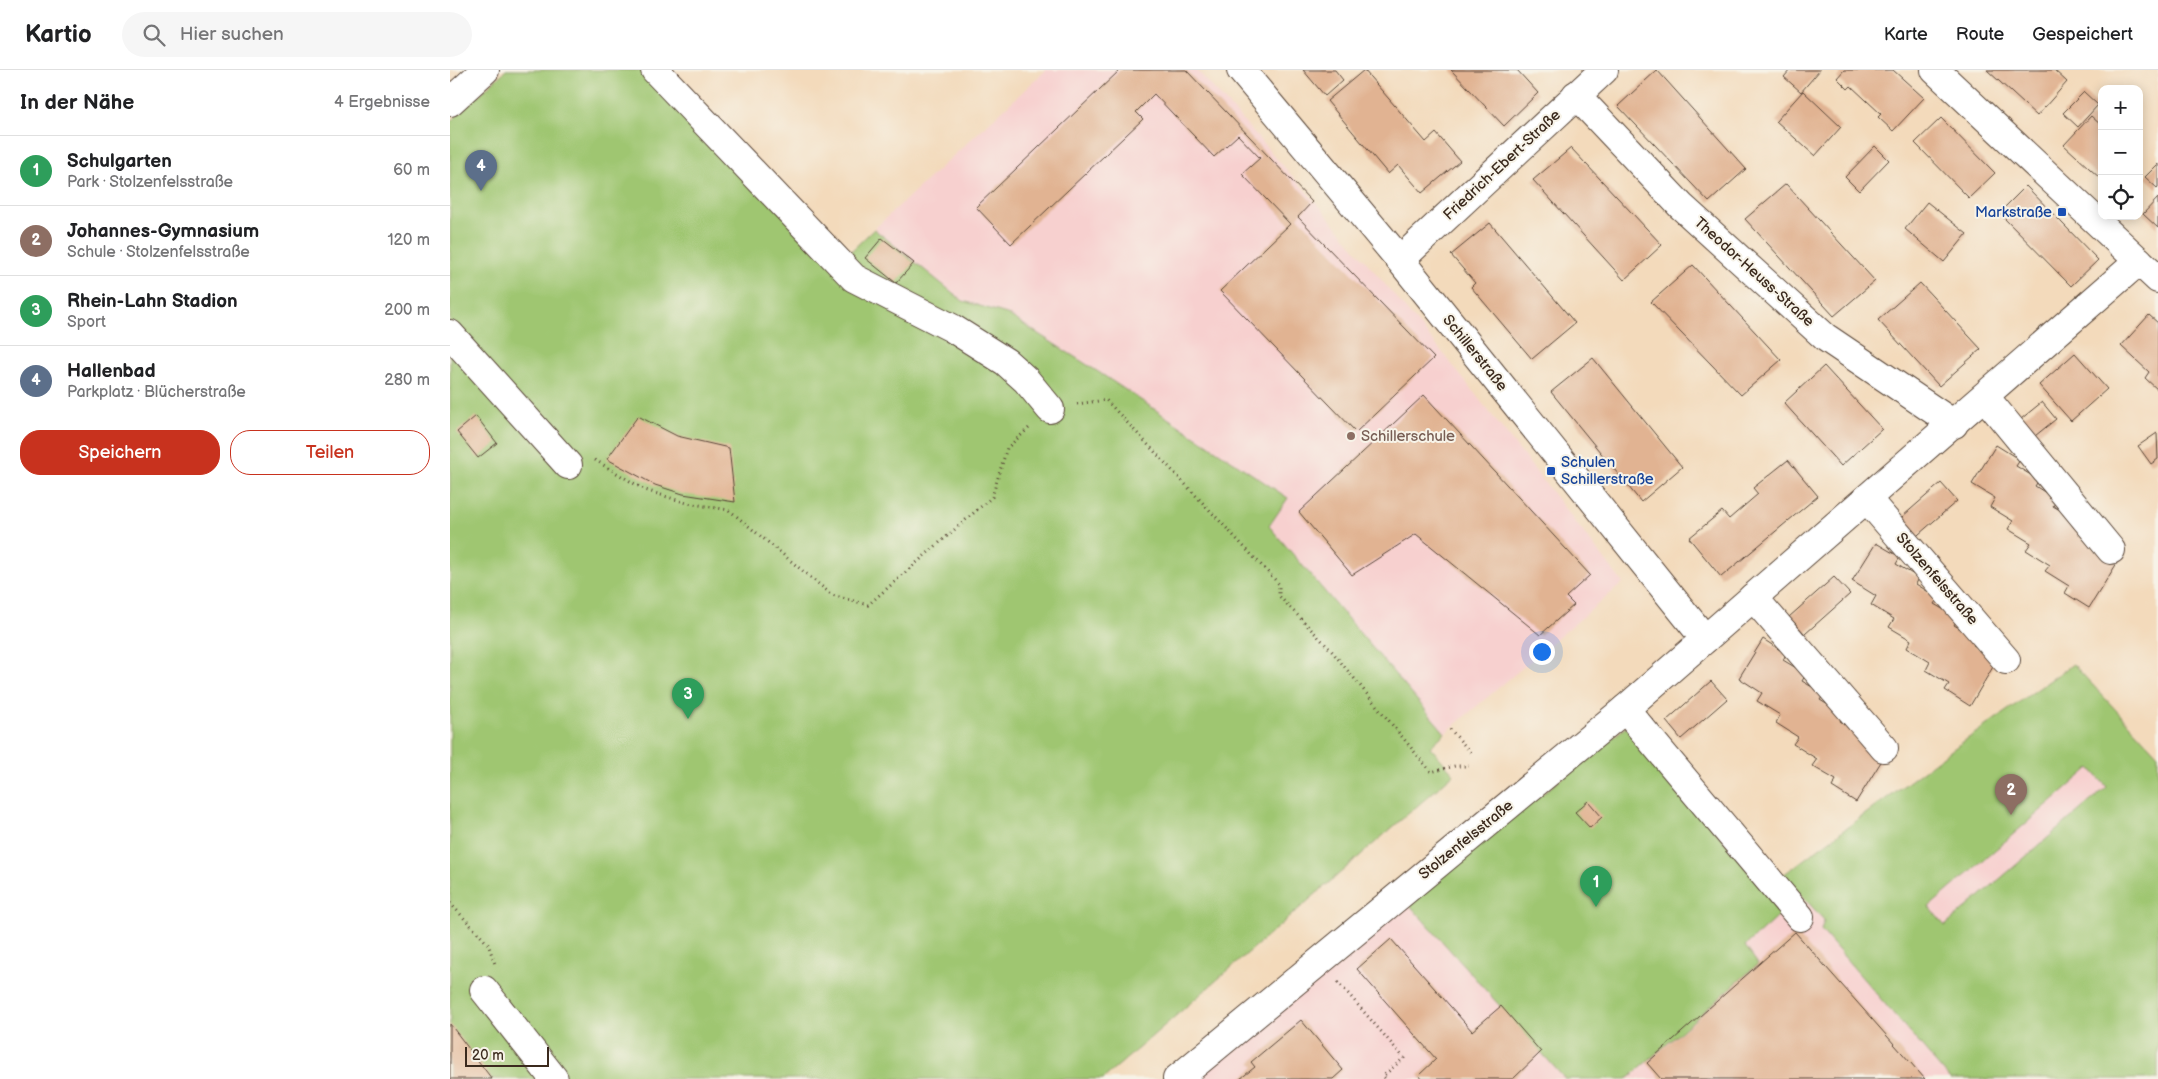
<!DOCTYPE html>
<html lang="de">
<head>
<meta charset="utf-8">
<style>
  body { margin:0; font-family:"Balsamiq Sans",sans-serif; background:#f6f6f6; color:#202124 }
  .controls { position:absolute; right:15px; top:15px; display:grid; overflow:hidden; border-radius:10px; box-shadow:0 2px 12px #0003 }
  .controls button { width:45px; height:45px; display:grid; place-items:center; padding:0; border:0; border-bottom:1px solid #e0e0e0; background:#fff; color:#202124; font:25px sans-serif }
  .scale { position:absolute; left:15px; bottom:12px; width:84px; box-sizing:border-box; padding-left:5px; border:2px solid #3b2a1e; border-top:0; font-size:14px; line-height:18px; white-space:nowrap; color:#3b2a1e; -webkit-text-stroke:4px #f7f3e8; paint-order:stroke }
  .you { position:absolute; left:1091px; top:581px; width:18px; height:18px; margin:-12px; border:4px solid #fff; border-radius:50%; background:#1a73e8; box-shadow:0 0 0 8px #1a73e833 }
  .badge { display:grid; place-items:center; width:32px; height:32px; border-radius:50%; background:#c8321e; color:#fff; font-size:16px; font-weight:700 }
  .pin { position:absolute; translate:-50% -41px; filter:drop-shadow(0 1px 2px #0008) }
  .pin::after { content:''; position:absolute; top:26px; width:18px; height:15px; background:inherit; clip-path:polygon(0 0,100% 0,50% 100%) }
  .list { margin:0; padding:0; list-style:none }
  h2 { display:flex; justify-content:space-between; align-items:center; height:65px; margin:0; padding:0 20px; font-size:21px }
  h2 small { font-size:16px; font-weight:400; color:#757577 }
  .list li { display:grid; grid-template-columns:32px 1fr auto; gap:15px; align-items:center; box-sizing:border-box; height:70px; padding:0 20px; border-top:1px solid #e0e0e0 }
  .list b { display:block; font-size:19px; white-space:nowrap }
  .list p { margin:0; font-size:16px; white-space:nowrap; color:#757577 }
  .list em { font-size:16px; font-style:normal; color:#757577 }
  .actions { display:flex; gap:10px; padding:15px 20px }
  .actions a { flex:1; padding:11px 0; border:1px solid #c8321e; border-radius:20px; text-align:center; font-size:18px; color:#c8321e }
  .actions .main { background:#c8321e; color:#fff }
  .icon { flex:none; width:28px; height:28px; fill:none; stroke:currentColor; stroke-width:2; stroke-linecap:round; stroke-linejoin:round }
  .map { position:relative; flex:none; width:1708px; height:1009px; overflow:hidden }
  header { display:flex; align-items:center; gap:30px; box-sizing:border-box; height:70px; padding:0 25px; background:#fff; border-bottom:1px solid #e0e0e0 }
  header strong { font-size:24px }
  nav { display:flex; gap:28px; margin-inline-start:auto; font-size:18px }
  .search { width:350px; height:45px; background:#f6f6f6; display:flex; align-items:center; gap:12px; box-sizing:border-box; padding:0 18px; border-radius:28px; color:#757577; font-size:19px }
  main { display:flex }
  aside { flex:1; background:#fff }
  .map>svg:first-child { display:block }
  .built { fill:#f7d0cf }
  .green { fill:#9fc671; stroke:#6d7848; fill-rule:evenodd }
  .building { fill:#e1b392 }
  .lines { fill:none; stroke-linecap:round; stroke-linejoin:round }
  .minor-casing { stroke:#574436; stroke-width:30 }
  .path { stroke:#574436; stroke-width:3; stroke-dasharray:1 4; stroke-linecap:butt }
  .minor { stroke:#fff; stroke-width:28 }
  .transit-dot { fill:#1a4fb4; stroke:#f7f3e8; stroke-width:2 }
  .education-dot { fill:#8d6e63; stroke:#f7f3e8; stroke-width:2 }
  .labels { text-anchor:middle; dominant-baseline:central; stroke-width:4; stroke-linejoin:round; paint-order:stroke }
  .street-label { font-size:15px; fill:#3b2a1e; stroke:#f7f3e8 }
  .transit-label { font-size:15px; fill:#164399; stroke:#f7f3e8; text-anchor:end }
  .education-label { font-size:15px; fill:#785e54; stroke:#f7f3e8; text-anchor:start }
</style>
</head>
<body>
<header>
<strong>Kartio</strong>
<div class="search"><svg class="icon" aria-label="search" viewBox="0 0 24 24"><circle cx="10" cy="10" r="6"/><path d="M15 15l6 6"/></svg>Hier suchen</div>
<nav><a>Karte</a><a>Route</a><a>Gespeichert</a></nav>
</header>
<main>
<aside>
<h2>In der Nähe<small>4 Ergebnisse</small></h2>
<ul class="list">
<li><span class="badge" style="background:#2e9e5b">1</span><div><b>Schulgarten</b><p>Park · Stolzenfelsstraße</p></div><em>60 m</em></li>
<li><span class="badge" style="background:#8d6e63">2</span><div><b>Johannes-Gymnasium</b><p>Schule · Stolzenfelsstraße</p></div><em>120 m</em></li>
<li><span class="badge" style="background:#2e9e5b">3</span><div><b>Rhein-Lahn Stadion</b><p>Sport</p></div><em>200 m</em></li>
<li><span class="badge" style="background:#5c6f8a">4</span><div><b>Hallenbad</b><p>Parkplatz · Blücherstraße</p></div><em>280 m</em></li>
</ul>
<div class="actions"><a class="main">Speichern</a><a>Teilen</a></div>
</aside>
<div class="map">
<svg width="1708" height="1009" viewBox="0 0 1708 1009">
  <rect width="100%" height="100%" fill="#f7f3e8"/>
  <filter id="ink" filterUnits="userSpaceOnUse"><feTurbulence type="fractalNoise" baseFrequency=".02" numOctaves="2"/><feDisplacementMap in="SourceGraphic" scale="10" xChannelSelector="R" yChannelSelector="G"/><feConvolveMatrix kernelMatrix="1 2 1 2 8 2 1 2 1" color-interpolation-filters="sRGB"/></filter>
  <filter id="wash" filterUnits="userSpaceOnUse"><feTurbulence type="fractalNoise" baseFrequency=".0096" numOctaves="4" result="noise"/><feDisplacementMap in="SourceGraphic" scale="20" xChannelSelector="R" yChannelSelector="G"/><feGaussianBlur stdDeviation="1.12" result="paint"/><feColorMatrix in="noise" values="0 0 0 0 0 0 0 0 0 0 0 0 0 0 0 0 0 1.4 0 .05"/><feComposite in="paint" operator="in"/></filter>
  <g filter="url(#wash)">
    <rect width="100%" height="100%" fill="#f3dabb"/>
    <g class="built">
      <polygon points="596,0 747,0 871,138 997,288 1173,513 995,663 819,456 838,428 650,303 557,244 513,232 424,159"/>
      <polygon points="1623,594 1708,685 1708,1009 743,1009 957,832 1104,994 1333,805 1503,679"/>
    </g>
    <g class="green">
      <polygon points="56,0 212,0 396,186 424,159 513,231 557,244 650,303 838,428 819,456 995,663 980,677 1004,704 653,1009 0,1009 0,52"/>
      <path d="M1623,594l85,91v324h-208l-129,-149 3,-10 -41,-45 170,-126zM1640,698l17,19 -162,139 -16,-19z"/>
      <polygon points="1176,657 1334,841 1295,876 1308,894 1177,1009 1115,1009 957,832"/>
    </g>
    <g id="blocks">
      <g class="building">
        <polygon points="670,0 736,0 862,132 848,147 984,288 906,362 770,221 840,154 792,104 810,88 788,65 764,87 704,24 686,42 693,49 561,174 526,137"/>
        <polygon points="853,0 885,0 893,10 875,26"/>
        <polygon points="914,0 976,72 986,63 1010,91 972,123 948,95 938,104 877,31"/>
        <polygon points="1001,0 1067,0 1088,23 1054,56"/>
        <polygon points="1207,0 1296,99 1259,132 1168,36"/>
        <polygon points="1340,0 1370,0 1351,22 1334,7"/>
        <polygon points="1394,0 1443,0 1474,28 1443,61 1428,47 1431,44 1401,16 1398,19 1387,8"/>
        <polygon points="1537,0 1604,0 1617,12 1587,46"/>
        <polygon points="1353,21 1391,57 1365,86 1326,51"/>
        <polygon points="1634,22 1648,35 1628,57 1613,43"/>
        <polygon points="1641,46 1652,56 1652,110 1614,75"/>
        <polygon points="1491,48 1545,103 1519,128 1465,73"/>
        <polygon points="1425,76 1439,90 1409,121 1395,107"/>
        <polygon points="1121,78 1212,175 1174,210 1083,110"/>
        <polygon points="1708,94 1708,117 1707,118 1695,107"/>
        <polygon points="1336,114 1425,211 1384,246 1295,149"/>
        <polygon points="1576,116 1648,190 1621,216 1549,143"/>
        <polygon points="1708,128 1708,158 1693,144"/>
        <polygon points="1477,132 1517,164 1494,192 1455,159"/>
        <polygon points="1040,153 1125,253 1082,289 1021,217 1025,213 1001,185"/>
        <polygon points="432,168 464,193 446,213 415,188"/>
        <polygon points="1243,195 1331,290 1291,325 1201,232"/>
        <polygon points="1470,213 1531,279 1489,316 1428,250"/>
        <polygon points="1699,245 1708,253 1708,320 1695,308 1699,302 1671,276"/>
        <polygon points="1625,283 1657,319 1621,351 1589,315"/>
        <polygon points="1143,288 1232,397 1191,432 1101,322"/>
        <polygon points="1374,296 1432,359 1391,396 1334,333"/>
        <polygon points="974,325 1140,505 1116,527 1124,535 1090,565 966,464 902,505 849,442"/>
        <polygon points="1592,332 1606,349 1580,370 1566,353"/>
        <polygon points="26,346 47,373 28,388 7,362"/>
        <polygon points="188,346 227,366 279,378 285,432 233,424 205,415 157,389"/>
        <polygon points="1707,363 1708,389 1701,394 1688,376"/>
        <polygon points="1546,375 1570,390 1566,396 1589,410 1585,416 1607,430 1603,436 1627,450 1623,457 1647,472 1643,478 1667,493 1639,538 1615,523 1619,516 1595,501 1600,495 1576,480 1581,473 1558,459 1563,451 1540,437 1545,428 1522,414"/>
        <polygon points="1338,390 1368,426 1271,507 1239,468 1272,441 1279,449 1308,424 1303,418"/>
        <polygon points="1491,413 1507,431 1461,471 1445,453"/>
        <polygon points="1426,473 1450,487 1446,494 1469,508 1466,514 1488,528 1484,534 1508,548 1504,555 1527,569 1523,575 1547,590 1520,636 1495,620 1499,614 1476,600 1480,592 1457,578 1461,570 1439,557 1444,549 1421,535 1426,526 1402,511"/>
        <polygon points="1384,507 1400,524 1355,564 1339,547"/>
        <polygon points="1313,569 1336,584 1333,590 1356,604 1352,611 1374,624 1370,630 1394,645 1390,651 1414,666 1410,672 1434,687 1406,732 1382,717 1386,710 1362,696 1367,689 1343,674 1348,667 1326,653 1330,645 1307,631 1312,623 1289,608"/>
        <polygon points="1261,611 1277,629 1231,669 1216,651"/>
        <polygon points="1138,731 1152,747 1140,758 1125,742"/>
        <polygon points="1345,862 1475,1009 1211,1009 1197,993"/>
        <polygon points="941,869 1022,961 1051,936 1091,982 1063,1009 972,1009 969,1005 986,989 907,899"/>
        <polygon points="851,950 893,1000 883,1009 790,1009 805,997 801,992"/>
        <polygon points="0,954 42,1009 0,1009"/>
      </g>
    </g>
  </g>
  <g filter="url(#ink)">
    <use href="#blocks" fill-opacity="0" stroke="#574436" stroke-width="1"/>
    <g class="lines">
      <g class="minor-casing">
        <g id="minor">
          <polyline points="205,0 404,208 502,258 556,292 576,310 600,339"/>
          <polyline points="791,0 950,190 1255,569"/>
          <polyline points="1485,0 1708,209"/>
          <polyline points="1126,25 1231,136 1375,267 1504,354"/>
          <polyline points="0,32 35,0"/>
          <polyline points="950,190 1154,0"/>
          <polyline points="0,264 118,395"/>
          <polyline points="1535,327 1661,480"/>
          <polyline points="1417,429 1556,590"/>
          <polyline points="1303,527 1434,678"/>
          <polyline points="1175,639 1350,847"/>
          <polyline points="34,920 104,1009"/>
          <polyline points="727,1009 1175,639 1689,191"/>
        </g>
      </g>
      <g class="path">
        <polyline points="627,334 656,330 829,514 829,526 880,579 981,702 1005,696 1019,696"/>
        <polyline points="145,390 195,420 237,433 279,440 382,525 418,535 542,427 557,378 579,358"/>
        <polyline points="1000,659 1023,685"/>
        <polyline points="0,833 38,874 45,894"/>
        <polyline points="888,912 954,988 933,1006 936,1009"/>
      </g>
      <use href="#minor" class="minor"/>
    </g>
  </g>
  <g class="transit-dot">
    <rect x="1607" y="137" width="10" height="10" rx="2.5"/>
    <rect x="1096" y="396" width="10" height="10" rx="2.5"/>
  </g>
  <circle class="education-dot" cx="901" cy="366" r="5"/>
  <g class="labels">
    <g class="street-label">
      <text transform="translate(1052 95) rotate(-43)">Friedrich-Ebert-Straße</text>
      <text transform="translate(1304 202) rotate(42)">Theodor-Heuss-Straße</text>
      <text transform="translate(1025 283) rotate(51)">Schillerstraße</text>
      <text transform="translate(1487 509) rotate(49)">Stolzenfelsstraße</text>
      <text transform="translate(1016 770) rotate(-39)">Stolzenfelsstraße</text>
    </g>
    <g class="transit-label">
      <text x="1602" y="142">Markstraße</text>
      <text x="1111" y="392" text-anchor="start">Schulen<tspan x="1111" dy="17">Schillerstraße</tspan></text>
    </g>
    <g class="education-label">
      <text x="911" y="366">Schillerschule</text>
    </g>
  </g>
</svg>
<div class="controls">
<button>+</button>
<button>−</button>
<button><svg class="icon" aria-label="locate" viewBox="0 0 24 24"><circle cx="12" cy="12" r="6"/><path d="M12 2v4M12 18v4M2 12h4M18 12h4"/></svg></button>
</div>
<div class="scale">20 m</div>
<div class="you"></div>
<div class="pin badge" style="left:1146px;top:837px;background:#2e9e5b">1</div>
<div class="pin badge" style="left:1561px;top:745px;background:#8d6e63">2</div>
<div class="pin badge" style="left:238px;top:649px;background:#2e9e5b">3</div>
<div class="pin badge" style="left:31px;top:121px;background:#5c6f8a">4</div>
</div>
</main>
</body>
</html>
